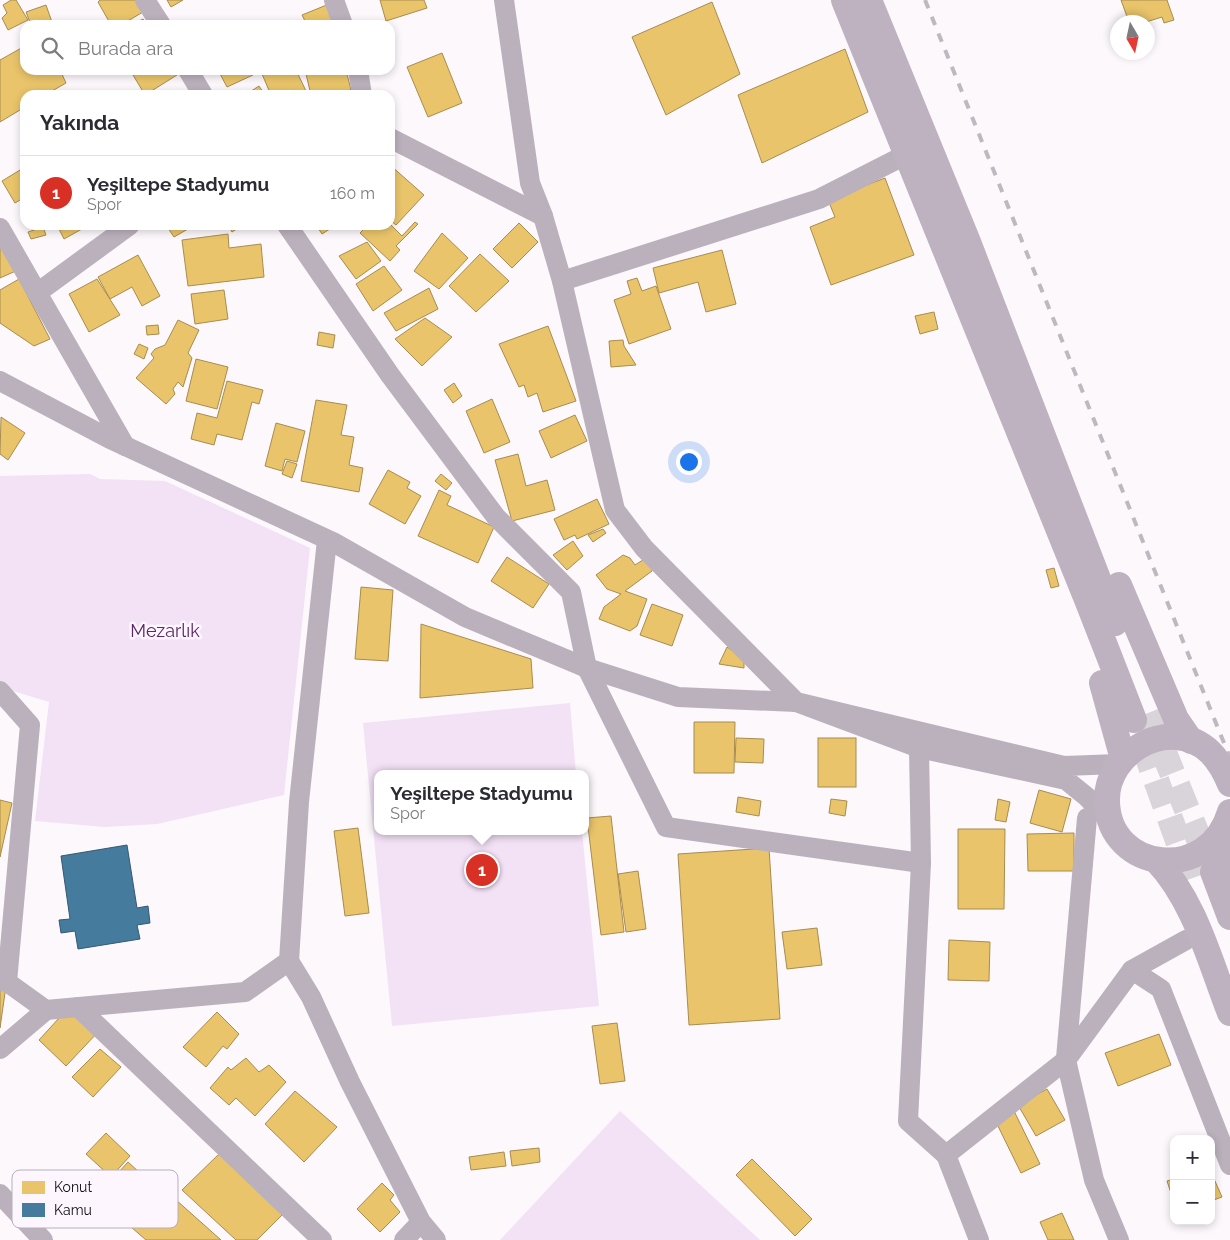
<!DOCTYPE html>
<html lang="tr">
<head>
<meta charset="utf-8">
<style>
  body { margin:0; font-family:Raleway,sans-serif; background:#f2f2f3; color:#2b2b33 }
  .controls { position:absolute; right:15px; bottom:15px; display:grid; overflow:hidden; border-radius:10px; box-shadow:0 2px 8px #0003 }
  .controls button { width:45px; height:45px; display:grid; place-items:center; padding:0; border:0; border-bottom:1px solid #e1e1e2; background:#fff; color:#2b2b33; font:25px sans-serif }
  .compass { position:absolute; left:1110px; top:15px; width:45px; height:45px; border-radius:50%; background:#fff; box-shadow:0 2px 8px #0003; rotate:171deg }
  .you { position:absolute; left:688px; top:461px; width:18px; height:18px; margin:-12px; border:4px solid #fff; border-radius:50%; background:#1a73e8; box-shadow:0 0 0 8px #1a73e833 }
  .badge { display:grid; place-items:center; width:32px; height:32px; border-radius:50%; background:#d93025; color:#fff; font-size:16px; font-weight:700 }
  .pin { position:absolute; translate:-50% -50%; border:2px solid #fff; box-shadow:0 1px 5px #0006 }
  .popup { position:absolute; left:374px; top:770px; width:215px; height:65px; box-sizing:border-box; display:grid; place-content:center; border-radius:10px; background:#fff; filter:drop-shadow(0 1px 4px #0005); font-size:16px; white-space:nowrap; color:#7c7c81 }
  .popup b { font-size:19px; color:#2b2b33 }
  .popup::after { content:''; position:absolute; left:50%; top:100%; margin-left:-10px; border:10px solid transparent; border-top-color:#fff }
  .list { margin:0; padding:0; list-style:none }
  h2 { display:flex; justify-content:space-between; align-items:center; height:65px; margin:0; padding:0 20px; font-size:21px }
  h2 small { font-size:16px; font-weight:400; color:#7c7c81 }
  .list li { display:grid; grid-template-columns:32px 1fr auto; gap:15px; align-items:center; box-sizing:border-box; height:75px; padding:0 20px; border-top:1px solid #e1e1e2 }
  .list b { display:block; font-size:19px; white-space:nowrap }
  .list p { margin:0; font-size:16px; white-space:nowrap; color:#7c7c81 }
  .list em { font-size:16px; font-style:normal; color:#7c7c81 }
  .icon { flex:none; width:28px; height:28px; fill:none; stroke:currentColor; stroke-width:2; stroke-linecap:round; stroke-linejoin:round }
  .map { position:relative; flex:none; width:1230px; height:1240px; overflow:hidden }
  .search { position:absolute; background:#fff; box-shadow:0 2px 8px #0003; left:20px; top:20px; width:375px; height:55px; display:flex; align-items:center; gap:12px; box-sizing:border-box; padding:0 18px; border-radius:15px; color:#7c7c81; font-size:19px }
  .panel { position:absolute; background:#fff; box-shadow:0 2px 8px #0003; left:20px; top:90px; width:375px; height:140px; border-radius:15px }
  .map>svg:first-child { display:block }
  .green { fill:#f3e1f6 }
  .homes { fill:#e9c46a; stroke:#a88c4f }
  .public { fill:#457b9d; stroke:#355973 }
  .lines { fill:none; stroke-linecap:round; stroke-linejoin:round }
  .major-tunnel { stroke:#d8d4d9; stroke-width:26; stroke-dasharray:26 13; stroke-linecap:butt }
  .minor { stroke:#bbb1bd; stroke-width:20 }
  .major { stroke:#beb2c0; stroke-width:26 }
  .rail { stroke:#c0b8c0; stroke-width:4; stroke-dasharray:9 9; stroke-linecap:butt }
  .major-bridge { stroke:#beb2c0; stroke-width:26 }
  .labels { text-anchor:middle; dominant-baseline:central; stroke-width:5; stroke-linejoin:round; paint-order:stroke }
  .park-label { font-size:18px; fill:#5d2667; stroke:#fdf6fe }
  .key { fill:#fdf6fe; stroke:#b6b0b7; stroke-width:1 }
  .key-label { font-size:14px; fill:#0f0b10 }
</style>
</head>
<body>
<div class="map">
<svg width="1230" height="1240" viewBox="0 0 1230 1240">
  <rect width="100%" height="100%" fill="#fcf8fc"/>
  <g class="green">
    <polygon points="90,474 100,479 165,481 310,548 284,795 157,824 105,827 35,821 49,702 0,687 0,476"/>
    <polygon points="570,703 576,774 378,774 378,831 582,831 599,1006 392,1026 363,723"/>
    <polygon points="620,1111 760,1240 500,1240"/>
  </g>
  <g class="homes">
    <polygon points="11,0 16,0 28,20 8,30 2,18 7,13 3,5"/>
    <polygon points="100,0 136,0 143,12 121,25 111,25 98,2"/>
    <polygon points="167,0 183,0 171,7"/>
    <polygon points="380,0 424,0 427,8 386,21"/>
    <polygon points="1121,0 1167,0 1174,20 1164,23 1162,17 1146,22 1129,22"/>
    <polygon points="712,2 740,74 666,115 632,37"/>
    <polygon points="329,4 337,25 307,25 302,15"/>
    <polygon points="46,5 53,25 31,25 26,12"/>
    <polygon points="143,19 147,25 132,25"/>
    <polygon points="25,46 25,70 60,70 66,83 45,95 25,95 25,107 0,122 0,60"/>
    <polygon points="845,49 868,112 762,163 738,95"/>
    <polygon points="442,53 462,103 428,117 407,67"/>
    <polygon points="130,70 174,70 177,75 145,95"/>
    <polygon points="218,70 251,70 253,75 227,87"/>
    <polygon points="270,70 296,70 306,91 298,95 271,95 262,74"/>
    <polygon points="321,70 346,70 351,90 329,95 311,95 306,74"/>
    <polygon points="259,86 265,95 245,95"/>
    <polygon points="390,165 424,195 396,225 390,220"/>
    <polygon points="25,167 25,197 15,203 2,181"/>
    <polygon points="885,178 914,255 831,285 810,227 835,217 828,200"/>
    <polygon points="415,222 418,224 396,246 400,250 390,261 360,233 368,225 390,224 402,236"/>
    <polygon points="519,223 538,242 512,268 493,249"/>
    <polygon points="57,225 89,225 64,239"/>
    <polygon points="166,225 195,225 174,237"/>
    <polygon points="228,225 243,225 232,232"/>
    <polygon points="316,225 336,225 322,234"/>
    <polygon points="43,227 46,235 31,239 28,232"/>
    <polygon points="442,233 468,258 439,289 414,271"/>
    <polygon points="228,234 229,248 261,244 264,277 188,286 182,240"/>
    <polygon points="0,238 18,270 0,278"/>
    <polygon points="367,242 381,261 356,279 339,256"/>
    <polygon points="722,250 736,304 706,312 698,282 659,293 653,268"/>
    <polygon points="480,254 509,281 476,312 449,286"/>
    <polygon points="138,255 160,296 142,306 132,287 110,299 98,277"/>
    <polygon points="384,266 402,290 373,311 356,284"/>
    <polygon points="637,278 642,291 656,286 671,329 629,344 614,300 631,294 627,281"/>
    <polygon points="19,279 50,339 34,346 0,323 0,290"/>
    <polygon points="97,279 120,315 89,332 69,294"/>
    <polygon points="429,288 438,309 396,331 384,313"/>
    <polygon points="224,290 228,319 195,324 191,294"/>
    <polygon points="934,312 938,329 920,334 915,316"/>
    <polygon points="425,318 452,337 422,366 395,339"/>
    <polygon points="178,320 199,330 188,353 192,358 183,387 178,382 173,389 175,394 166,404 136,378 154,358 151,354 155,349 165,345"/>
    <polygon points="158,325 159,334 147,335 146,326"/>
    <polygon points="548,326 576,401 543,412 537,393 528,397 524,385 519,387 499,344"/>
    <polygon points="319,332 335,335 333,348 317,345"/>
    <polygon points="623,340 624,346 636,365 611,367 609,341"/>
    <polygon points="139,344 148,348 144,359 134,354"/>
    <polygon points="196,359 228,367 217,409 186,401"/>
    <polygon points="227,381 263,390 259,404 252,402 242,440 217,434 214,445 191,439 197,413 217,418"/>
    <polygon points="454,383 462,396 453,403 444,390"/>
    <polygon points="492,399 510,442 484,453 466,411"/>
    <polygon points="316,400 347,405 341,435 354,437 349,465 363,468 359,492 301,481"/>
    <polygon points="575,415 587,441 551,458 539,431"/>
    <polygon points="1,417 25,433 8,460 0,454"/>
    <polygon points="276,423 305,431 297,462 285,459 282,471 265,466"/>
    <polygon points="518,454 526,486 547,480 555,510 512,521 495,460"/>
    <polygon points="287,461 297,464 292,478 282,474"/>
    <polygon points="388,470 410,482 407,488 421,496 405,524 369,504"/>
    <polygon points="441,474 452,483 446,490 435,481"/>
    <polygon points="439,490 451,496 447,505 494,527 478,563 418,536"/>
    <polygon points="597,499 609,524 577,539 575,535 564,540 554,519"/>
    <polygon points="603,529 606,533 593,542 588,535"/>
    <polygon points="573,541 583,556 567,570 553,555"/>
    <polygon points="623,555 630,558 635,565 646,558 653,568 652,571 625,591 647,599 637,626 630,631 599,619 604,607 621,594 607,589 596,575"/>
    <polygon points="507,557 549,584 533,608 491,581"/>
    <polygon points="1054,568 1059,586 1051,588 1046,570"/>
    <polygon points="361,587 393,590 388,661 355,659"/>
    <polygon points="652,604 683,615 672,646 640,635"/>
    <polygon points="421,624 531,659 533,688 420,698"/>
    <polygon points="727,647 744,658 744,668 719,664"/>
    <polygon points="694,722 735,722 734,773 694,773"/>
    <polygon points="736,738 764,739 763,763 735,762"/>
    <rect x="818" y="738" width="38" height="49"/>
    <polygon points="1039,790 1071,799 1062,832 1030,823"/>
    <polygon points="738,797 761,801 759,816 736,812"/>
    <polygon points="831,799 847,801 845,816 829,813"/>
    <polygon points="998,799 1010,802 1006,822 995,820"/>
    <polygon points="0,800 12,803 0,857"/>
    <polygon points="611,816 624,932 601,935 587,818"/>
    <polygon points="358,828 369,913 345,916 334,831"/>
    <polygon points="958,829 1005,829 1004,909 958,909"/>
    <polygon points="1074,833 1074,871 1028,871 1027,834"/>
    <polygon points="769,848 780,1019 689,1025 678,854"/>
    <polygon points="638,871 646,929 626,932 618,874"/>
    <polygon points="817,928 822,965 787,969 782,932"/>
    <polygon points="949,940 990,942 989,981 948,980"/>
    <polygon points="0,985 6,986 0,1028"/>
    <polygon points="217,1012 239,1034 227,1049 223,1046 206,1067 183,1047"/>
    <polygon points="80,1014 99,1031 66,1066 39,1040 60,1017"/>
    <polygon points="617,1023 625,1081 600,1084 592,1026"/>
    <polygon points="1159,1034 1171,1065 1118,1086 1105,1053"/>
    <polygon points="100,1049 121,1067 93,1097 72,1077"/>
    <polygon points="246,1058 259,1072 269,1065 286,1082 255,1116 236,1098 229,1105 210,1088 228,1067 231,1070"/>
    <polygon points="1047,1089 1065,1120 1036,1136 1018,1105"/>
    <polygon points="295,1091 337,1127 304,1162 265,1124"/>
    <polygon points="1014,1111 1040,1164 1021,1173 995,1120"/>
    <polygon points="106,1133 130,1156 111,1177 86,1154"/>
    <polygon points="539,1148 540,1162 512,1166 510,1151"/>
    <polygon points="504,1152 506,1166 471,1170 469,1157"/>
    <polygon points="220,1153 283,1214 257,1240 236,1240 182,1190"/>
    <polygon points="752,1159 812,1219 795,1236 736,1175"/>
    <polygon points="128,1162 151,1183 117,1217 96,1197"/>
    <polygon points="1211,1172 1222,1197 1211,1201"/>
    <polygon points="1174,1179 1174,1199 1173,1199 1167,1181"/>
    <polygon points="382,1183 394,1195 390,1200 400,1212 380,1232 357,1209"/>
    <polygon points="166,1191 221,1240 146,1240 131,1227"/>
    <polygon points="1062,1213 1074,1240 1048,1240 1040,1222"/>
  </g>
  <polygon class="public" points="127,845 137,908 148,906 150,923 137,925 140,939 78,949 75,931 61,933 59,920 70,919 61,856"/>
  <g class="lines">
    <g class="major-tunnel">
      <polyline points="1148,713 1211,869"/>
      <polyline points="1143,744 1192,879"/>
    </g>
    <g class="minor">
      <polyline points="145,0 161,25"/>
      <polyline points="334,0 343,25"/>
      <polyline points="504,0 530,183 543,216 562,281 615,510 644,548 796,702"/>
      <polyline points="188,70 203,95"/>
      <polyline points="358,70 362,95"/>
      <polyline points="390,138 543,216"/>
      <polyline points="287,225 390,375 496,517 571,592 587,668 666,827 921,863"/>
      <polyline points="0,228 125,446"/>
      <polyline points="562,281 819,199 919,148"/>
      <polyline points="37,293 130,225"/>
      <polyline points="0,381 110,439 333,542 465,617 587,668 678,697 796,702"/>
      <polyline points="0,691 30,725 7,982"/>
      <polyline points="919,748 921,863 908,1121 946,1155"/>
      <polyline points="1111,822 1087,797 1066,780 919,748 796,702 1064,766 1118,764"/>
      <polyline points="289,961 311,997 350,1082 421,1222 436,1240"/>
      <polyline points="1132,970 1186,940"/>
      <polyline points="0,981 7,982 46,1010 245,992 289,961 299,802 327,540"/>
      <polyline points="78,1007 322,1240"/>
      <polyline points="0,1049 46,1010"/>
      <polyline points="1066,1058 1087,818"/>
      <polyline points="1066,1060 1132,970 1161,989 1230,1165"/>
      <polyline points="0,1194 43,1240"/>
      <polyline points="404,1240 421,1222"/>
      <polyline points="979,1240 946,1155 1066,1060 1094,1180 1119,1240"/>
    </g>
    <g class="major">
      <polyline points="844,0 1088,602 1134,720"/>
      <polyline points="869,0 968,242 1115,623"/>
      <polyline points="1119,585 1176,719 1191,741"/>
      <polyline points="1102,683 1123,759"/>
      <polyline points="1222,832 1224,855 1230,872"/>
      <path d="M1156,860c39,41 54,102 74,153"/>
      <polyline points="1213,872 1230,917"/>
    </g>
    <polyline class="rail" points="925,0 1230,758"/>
    <path class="major-bridge" d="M1230,784c-5,-12 -10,-22 -20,-32 -39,-37 -105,-1 -103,50 2,70 102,82 123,10"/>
  </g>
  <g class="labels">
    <g class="park-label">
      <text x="165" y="630">Mezarlık</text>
    </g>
  </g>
  <rect x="12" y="1170" width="166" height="58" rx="8" class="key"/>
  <rect x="22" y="1181" width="23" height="13" fill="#e9c46a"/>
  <rect x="22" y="1203" width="23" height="14" fill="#457b9d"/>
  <g class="key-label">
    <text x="54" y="1192">Konut</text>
    <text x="54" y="1215">Kamu</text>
  </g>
</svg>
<div class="controls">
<button>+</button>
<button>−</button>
</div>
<svg class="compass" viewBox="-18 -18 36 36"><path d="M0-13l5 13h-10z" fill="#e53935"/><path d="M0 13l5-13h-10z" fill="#7c7c81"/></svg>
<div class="you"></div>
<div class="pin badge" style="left:482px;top:870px">1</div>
<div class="popup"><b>Yeşiltepe Stadyumu</b>Spor</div>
<div class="search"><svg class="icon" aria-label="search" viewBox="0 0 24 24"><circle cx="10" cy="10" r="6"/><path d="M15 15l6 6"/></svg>Burada ara</div>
<section class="panel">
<h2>Yakında<small></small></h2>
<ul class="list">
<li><span class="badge">1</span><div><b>Yeşiltepe Stadyumu</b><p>Spor</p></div><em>160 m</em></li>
</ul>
</section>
</div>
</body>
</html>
